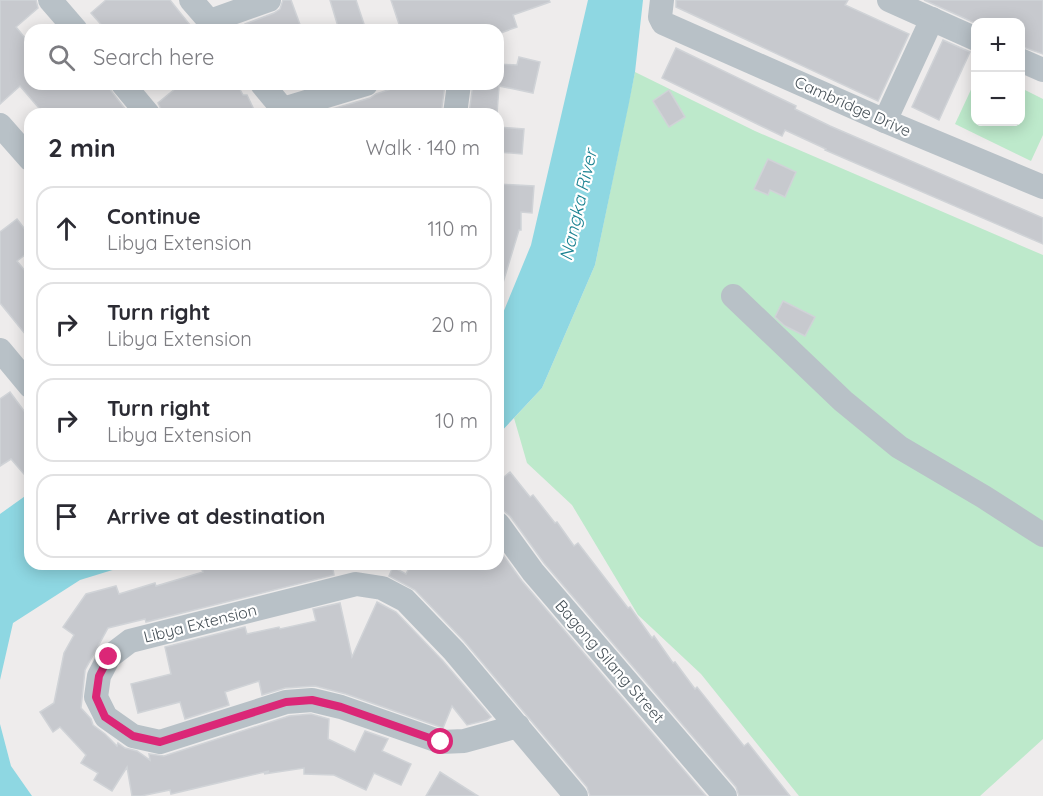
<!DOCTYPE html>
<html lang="en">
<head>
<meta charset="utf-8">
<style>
  body { margin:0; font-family:Quicksand,sans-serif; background:#f2f2f3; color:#2b2b33 }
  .controls { position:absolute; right:18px; top:18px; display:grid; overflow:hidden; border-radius:12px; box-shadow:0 3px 15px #0003 }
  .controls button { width:54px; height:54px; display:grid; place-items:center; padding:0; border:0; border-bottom:2px solid #e1e1e2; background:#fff; color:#2b2b33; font:30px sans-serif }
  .stop { position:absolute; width:18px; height:18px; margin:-14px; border:4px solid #db2777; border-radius:50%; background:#fff }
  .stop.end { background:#db2777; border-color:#fff; box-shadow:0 2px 6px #0008 }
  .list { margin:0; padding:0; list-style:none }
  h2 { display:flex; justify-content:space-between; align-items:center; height:78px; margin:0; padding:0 24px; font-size:26px }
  h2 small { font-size:20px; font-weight:400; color:#7c7c81 }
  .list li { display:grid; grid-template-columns:39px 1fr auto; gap:18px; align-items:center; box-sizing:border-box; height:84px; margin:0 12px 12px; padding:0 12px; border:2px solid #e1e1e2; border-radius:18px }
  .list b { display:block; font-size:22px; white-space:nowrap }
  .list p { margin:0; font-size:20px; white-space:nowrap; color:#7c7c81 }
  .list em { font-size:20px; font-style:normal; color:#7c7c81 }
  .icon { flex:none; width:33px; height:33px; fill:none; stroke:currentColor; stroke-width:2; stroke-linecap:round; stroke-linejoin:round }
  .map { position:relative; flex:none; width:1043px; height:796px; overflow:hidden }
  .search { position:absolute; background:#fff; box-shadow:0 3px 15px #0003; left:24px; top:24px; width:480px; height:66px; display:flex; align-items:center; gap:15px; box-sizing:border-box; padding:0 21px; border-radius:18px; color:#7c7c81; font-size:22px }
  .panel { position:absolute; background:#fff; box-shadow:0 3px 15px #0003; left:24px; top:108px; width:480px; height:462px; border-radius:18px }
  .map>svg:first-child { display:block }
  .green { fill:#bde9cb }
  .water { fill:#8ed7e2 }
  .building { fill:#c7c9ce; stroke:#d0d3d7; stroke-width:1.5 }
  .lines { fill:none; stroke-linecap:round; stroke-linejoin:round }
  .minor { stroke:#b8c1c7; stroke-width:24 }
  .route { stroke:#db2777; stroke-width:8 }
  .labels { text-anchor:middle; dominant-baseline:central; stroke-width:4.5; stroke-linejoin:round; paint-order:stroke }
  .street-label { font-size:16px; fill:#465057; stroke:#fff }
  .water-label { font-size:18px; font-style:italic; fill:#198190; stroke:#fff }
</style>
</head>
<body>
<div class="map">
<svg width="1043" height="796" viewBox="0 0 1043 796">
  <rect width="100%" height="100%" fill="#eeecec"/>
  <g class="green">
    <polygon points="635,72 755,131 1043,255 1043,739 980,796 799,796 701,674 638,615 572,505 527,463 514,418 542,388 595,265"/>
    <polygon points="975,81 976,122 1020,122 1021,88 1043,99 1043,135 1031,161 955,124"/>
  </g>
  <g class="water">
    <polygon points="588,0 643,0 635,72 629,103 595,265 542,388 498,435 498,325 531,245"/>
    <polygon points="28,494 30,494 30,564 132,564 80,580 13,623 0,680 0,514"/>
    <polygon points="0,724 11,766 32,796 0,796"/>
  </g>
  <g class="building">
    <polygon points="0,0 36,0 38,8 16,27 30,44 30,84 106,84 129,114 44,114 20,86 0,104"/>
    <polygon points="106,0 170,0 194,30 106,30 91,13"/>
    <polygon points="283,0 291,0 302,30 247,30 245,24 274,13 280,9"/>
    <polygon points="330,0 356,0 366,30 339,30"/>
    <polygon points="391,0 549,0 550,2 513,15 517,27 498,34 498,30 401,30"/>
    <polygon points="676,0 848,0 845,5 909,34 878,101 676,7"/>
    <polygon points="924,0 1043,0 1043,54 1020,46 1020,22 975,23"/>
    <polygon points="943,40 970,52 939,120 912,107"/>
    <polygon points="676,48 796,106 795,109 830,126 1043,218 1043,244 825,150 826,149 785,130 782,136 662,78"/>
    <polygon points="519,57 540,62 533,93 499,86 497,114 469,114 473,84 498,84 498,64 517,65"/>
    <polygon points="181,84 237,84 243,95 247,95 256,114 162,114 162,111 158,103"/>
    <polygon points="393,84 445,84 441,114 325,114 325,111 370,98 376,94 394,88"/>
    <polygon points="669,90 685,117 669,127 653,101"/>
    <polygon points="498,127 524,129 522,154 498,152"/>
    <polygon points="768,159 796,172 785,197 770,190 768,195 754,189"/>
    <polygon points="498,184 534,186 532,213 521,212 521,230 519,230 502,286 498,285"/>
    <polygon points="17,219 30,236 30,251 17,261 30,277 30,340 0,303 0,232"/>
    <polygon points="783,301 815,317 805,336 785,326 775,317"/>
    <polygon points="10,392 30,419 30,481 11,459 0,466 0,399"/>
    <polygon points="510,472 530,497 533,495 555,523 557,522 574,546 578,543 628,608 630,607 652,638 654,636 673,663 675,662 695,689 697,687 744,746 748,743 790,796 739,796 736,787 544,563 510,516 504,511 498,510 498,482"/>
    <polygon points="498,548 522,581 706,796 590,796 587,787 464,641 415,590 389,576 393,567 406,574 411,564 498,564"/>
    <polygon points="222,564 332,564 334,575 146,622 145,619 108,628 85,670 81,708 91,719 93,725 105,734 117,746 118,743 125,748 137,751 150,760 149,754 164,756 289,716 311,714 329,719 328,739 355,752 365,731 388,739 382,751 411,764 401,785 374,773 366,790 334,775 304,774 304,768 264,774 269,771 171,794 170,790 141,796 132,796 127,767 112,791 94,780 98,773 81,763 86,755 60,727 53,732 40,712 54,703 64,653 74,635 63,627 86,594 116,586 119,594 155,583 156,586 203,572 202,570"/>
    <polygon points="377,602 396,612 443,661 491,717 487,720 467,725 452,706 443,728 346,694 315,686 285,688 262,695 259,681 225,692 229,705 185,719 180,702 138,713 131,684 171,674 165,647 245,627 247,634 279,627 280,629 316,621 313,609 340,603 352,657"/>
    <polygon points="440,772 478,796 426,796"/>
  </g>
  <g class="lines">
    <g class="minor">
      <polyline points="50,0 76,30"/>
      <polyline points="191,0 217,30"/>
      <polyline points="662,0 660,17 663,23 885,121 1043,187"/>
      <polyline points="889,0 976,39"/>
      <polyline points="210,21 269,0"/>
      <polyline points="1020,60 1043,70"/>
      <polyline points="123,84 148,114"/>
      <polyline points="262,84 287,114"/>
      <polyline points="283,109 366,84"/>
      <polyline points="455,114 459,84"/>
      <polyline points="885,121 932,19"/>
      <polyline points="0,125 30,159"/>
      <polyline points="733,296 843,401 899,447 984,497 1043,535"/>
      <polyline points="0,350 30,386"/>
      <polyline points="498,524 533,572 725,796"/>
      <polyline points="518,726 464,741 441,742 341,707 312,700 286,702 160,742 133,736 106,717 96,697 99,676 109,657 130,641 356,584 382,588 405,600 454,651 576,796"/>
    </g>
  </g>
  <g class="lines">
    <polyline class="route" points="109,657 99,676 96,697 105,717 133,736 160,742 286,702 312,700 341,707 441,742"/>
  </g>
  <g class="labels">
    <g class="street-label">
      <text transform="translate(853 106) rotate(24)">Cambridge Drive</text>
      <text transform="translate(200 623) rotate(-14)">Libya Extension</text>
      <text transform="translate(610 661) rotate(49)">Bagong Silang Street</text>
    </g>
    <g class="water-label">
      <text transform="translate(578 205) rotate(-77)">Nangka River</text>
    </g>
  </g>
</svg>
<div class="controls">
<button>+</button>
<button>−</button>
</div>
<div class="stop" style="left:441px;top:742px"></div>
<div class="stop end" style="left:109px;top:657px"></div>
<div class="search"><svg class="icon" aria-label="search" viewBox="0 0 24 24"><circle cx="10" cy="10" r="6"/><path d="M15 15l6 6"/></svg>Search here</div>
<section class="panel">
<h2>2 min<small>Walk · 140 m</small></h2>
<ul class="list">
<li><svg class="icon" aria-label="ahead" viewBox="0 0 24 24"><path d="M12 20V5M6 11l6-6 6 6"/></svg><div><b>Continue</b><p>Libya Extension</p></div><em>110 m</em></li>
<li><svg class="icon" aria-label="right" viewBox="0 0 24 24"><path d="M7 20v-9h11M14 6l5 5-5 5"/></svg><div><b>Turn right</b><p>Libya Extension</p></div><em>20 m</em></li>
<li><svg class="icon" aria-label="right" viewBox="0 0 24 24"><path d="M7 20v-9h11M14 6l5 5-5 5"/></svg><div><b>Turn right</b><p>Libya Extension</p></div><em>10 m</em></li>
<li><svg class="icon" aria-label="arrive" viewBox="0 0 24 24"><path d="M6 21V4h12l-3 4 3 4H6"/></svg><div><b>Arrive at destination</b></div></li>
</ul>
</section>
</div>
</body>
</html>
